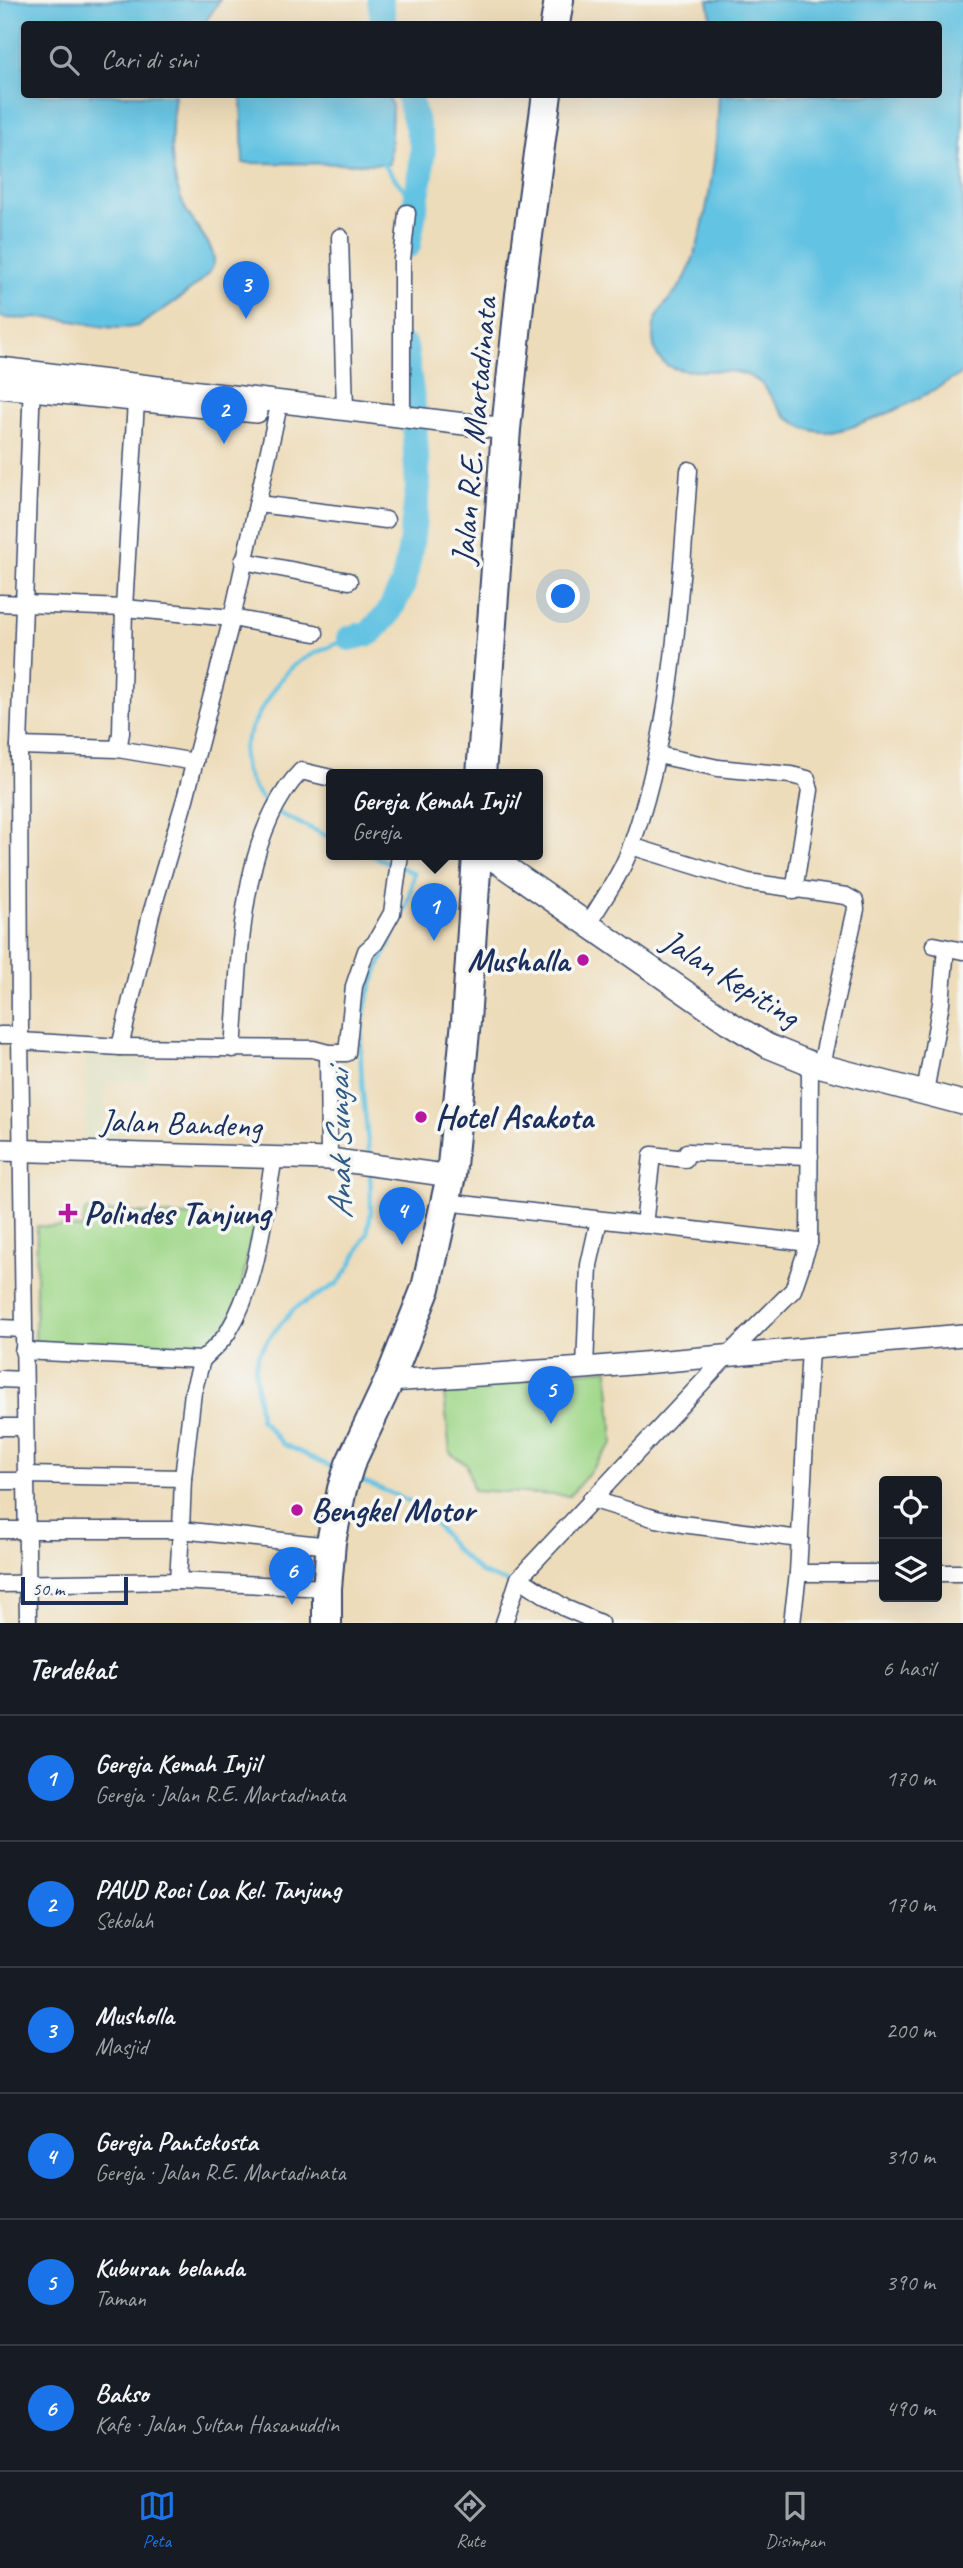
<!DOCTYPE html>
<html lang="id">
<head>
<meta charset="utf-8">
<style>
  body { margin:0; font-family:Caveat,sans-serif; background:#20242c; color:#f1f3f6 }
  .controls { position:absolute; right:21px; bottom:21px; display:grid; overflow:hidden; border-radius:7px; box-shadow:0 7px 28px #0002 }
  .controls button { width:63px; height:63px; display:grid; place-items:center; padding:0; border:0; border-bottom:2px solid #363941; background:#171b24; color:#f1f3f6; font:35px sans-serif }
  .scale { position:absolute; left:21px; bottom:18px; width:107px; box-sizing:border-box; padding-left:7px; border:4px solid #1b2f5e; border-top:0; font-size:19px; line-height:24px; white-space:nowrap; color:#1b2f5e; -webkit-text-stroke:5px #f6f6f2; paint-order:stroke }
  .you { position:absolute; left:564px; top:597px; width:24px; height:24px; margin:-18px; border:5px solid #fff; border-radius:50%; background:#1a73e8; box-shadow:0 0 0 10px #1a73e833 }
  .badge { display:grid; place-items:center; width:46px; height:46px; border-radius:50%; background:#1a73e8; color:#fff; font-size:23px; font-weight:700 }
  .pin { position:absolute; translate:-50% -58px; filter:drop-shadow(0 2px 4px #0008) }
  .pin::after { content:''; position:absolute; top:37px; width:24px; height:21px; background:inherit; clip-path:polygon(0 0,100% 0,50% 100%) }
  .popup { position:absolute; left:326px; top:769px; width:217px; height:91px; box-sizing:border-box; display:grid; place-content:center; border-radius:7px; background:#171b24; filter:drop-shadow(0 2px 5px #0005); font-size:23px; white-space:nowrap; color:#9ea1a6 }
  .popup b { font-size:26px; color:#f1f3f6 }
  .popup::after { content:''; position:absolute; left:50%; top:100%; margin-left:-14px; border:14px solid transparent; border-top-color:#171b24 }
  .list { margin:0; padding:0; list-style:none }
  h2 { display:flex; justify-content:space-between; align-items:center; height:91px; margin:0; padding:0 28px; font-size:30px }
  h2 small { font-size:23px; font-weight:400; color:#9ea1a6 }
  .list li { display:grid; grid-template-columns:46px 1fr auto; gap:21px; align-items:center; box-sizing:border-box; height:126px; padding:0 28px; border-top:2px solid #363941 }
  .list b { display:block; font-size:26px; white-space:nowrap }
  .list p { margin:0; font-size:23px; white-space:nowrap; color:#9ea1a6 }
  .list em { font-size:23px; font-style:normal; color:#9ea1a6 }
  .icon { flex:none; width:38px; height:38px; fill:none; stroke:currentColor; stroke-width:2; stroke-linecap:round; stroke-linejoin:round }
  .map { position:relative; flex:none; width:963px; height:1623px; overflow:hidden }
  .search { position:absolute; background:#171b24; box-shadow:0 7px 28px #0002; left:21px; right:21px; top:21px; height:77px; display:flex; align-items:center; gap:18px; box-sizing:border-box; padding:0 24px; border-radius:7px; color:#9ea1a6; font-size:26px }
  .sheet { height:847px; background:#171b24 }
  nav { display:flex; justify-content:space-around; align-items:center; box-sizing:border-box; height:98px; border-top:2px solid #363941; background:#171b24; font-size:19px; color:#9ea1a6 }
  nav a { display:grid; justify-items:center; gap:4px }
  nav .on { color:#1a73e8 }
  .map>svg:first-child { display:block }
  .built { fill:#dddebc }
  .green { fill:#9fd788; stroke:#5d8373; stroke-width:2 }
  .water { fill:#64c3e2; stroke:#4079a0; stroke-width:2 }
  .lines { fill:none; stroke-linecap:round; stroke-linejoin:round }
  .stream { stroke:#64c3e2; stroke-width:4.5 }
  .river { stroke:#64c3e2; stroke-width:26 }
  .minor-casing { stroke:#3a496c; stroke-width:19 }
  .tertiary-casing { stroke:#3a496c; stroke-width:24 }
  .secondary-casing { stroke:#3a496c; stroke-width:26 }
  .trunk-casing { stroke:#3a496c; stroke-width:32 }
  .minor { stroke:#fff; stroke-width:16 }
  .tertiary { stroke:#fff; stroke-width:21 }
  .secondary { stroke:#fff; stroke-width:23 }
  .trunk { stroke:#fff; stroke-width:28 }
  .poi-dot { fill:#b5179e; stroke:#f6f6f2; stroke-width:2.5 }
  .labels { text-anchor:middle; dominant-baseline:central; stroke-width:7; stroke-linejoin:round; paint-order:stroke }
  .street-label { font-size:33px; fill:#1b2f5e; stroke:#f6f6f2 }
  .poi-label { font-size:33px; font-weight:bold; fill:#1b2f5e; stroke:#f6f6f2; text-anchor:start }
  .water-label { font-size:35px; font-style:italic; fill:#315b86; stroke:#f6f6f2 }
</style>
</head>
<body>
<div class="map">
<svg width="963" height="1623" viewBox="0 0 963 1623">
  <rect width="100%" height="100%" fill="#f6f6f2"/>
  <filter id="ink" filterUnits="userSpaceOnUse"><feTurbulence type="fractalNoise" baseFrequency=".0143" numOctaves="2"/><feDisplacementMap in="SourceGraphic" scale="14" xChannelSelector="R" yChannelSelector="G"/><feConvolveMatrix kernelMatrix="1 2 1 2 8 2 1 2 1" color-interpolation-filters="sRGB"/></filter>
  <filter id="wash" filterUnits="userSpaceOnUse"><feTurbulence type="fractalNoise" baseFrequency=".00686" numOctaves="4" result="noise"/><feDisplacementMap in="SourceGraphic" scale="28" xChannelSelector="R" yChannelSelector="G"/><feGaussianBlur stdDeviation="1.57" result="paint"/><feColorMatrix in="noise" values="0 0 0 0 0 0 0 0 0 0 0 0 0 0 0 0 0 1.4 0 .05"/><feComposite in="paint" operator="in"/></filter>
  <g filter="url(#wash)">
    <rect width="100%" height="100%" fill="#eddcb9"/>
    <polygon class="built" points="86,1054 149,1055 148,1081 106,1081 105,1120 121,1120 121,1142 84,1141"/>
    <g class="green">
      <polygon points="85,1210 255,1220 239,1298 226,1326 197,1353 35,1348 37,1226 83,1228"/>
      <polygon points="608,1369 613,1443 570,1496 473,1490 467,1465 450,1453 443,1384"/>
    </g>
    <g class="water">
      <path d="M0,0h220l-16,24h-180v70l151,1c-5,38 -7,80 11,115 8,15 33,40 27,56 -6,17 -58,49 -75,60 -26,6 -50,-3 -77,-7 -20,-3 -41,2 -61,-2z"/>
      <path d="M708,0h255v373c-37,22 -74,43 -115,55 -7,1 -14,5 -21,4 -18,0 -34,-8 -46,-21 -15,-17 -11,-27 -37,-37 -32,-11 -89,14 -91,-37 -1,-24 18,-38 30,-55 6,-10 10,-24 14,-35 14,-49 20,-101 22,-152l220,-1v-70h-227z"/>
      <polygon points="241,95 388,95 392,106 390,164 243,163"/>
    </g>
    <g class="lines">
      <g class="stream">
        <polyline points="383,164 415,203"/>
        <path d="M270,808c-14,-15 -25,-30 -27,-51 -1,-20 36,-82 53,-93 15,-11 36,-18 54,-26"/>
        <polyline points="278,813 331,838"/>
        <path d="M369,1158c-3,-56 -17,-109 0,-165 9,-29 24,-56 36,-84 5,-11 6,-24 9,-36l-43,-18"/>
        <polyline points="338,1470 283,1444 260,1419 255,1368 259,1353 272,1334 295,1308 337,1284 349,1268 367,1234 371,1212 370,1170"/>
        <polyline points="356,1478 423,1507 453,1547 481,1573 512,1584"/>
      </g>
      <g class="river">
        <polyline points="380,0 384,24"/>
        <polyline points="408,245 421,173 423,147 408,94"/>
        <polyline points="350,638 370,633 388,614 403,585 410,551 418,488 413,406 405,347"/>
      </g>
    </g>
  </g>
  <g filter="url(#ink)">
    <g class="lines">
      <g class="minor-casing">
        <g id="minor">
          <polyline points="340,237 345,409"/>
          <polyline points="402,416 402,260 407,213"/>
          <polyline points="258,504 386,520"/>
          <polyline points="243,561 349,581"/>
          <polyline points="0,603 124,608 232,618 315,633"/>
          <polyline points="19,746 118,749 195,762"/>
          <polyline points="118,749 121,733 124,608 136,401"/>
          <polyline points="658,755 718,768 791,775 807,779 810,790 794,891"/>
          <polyline points="631,846 748,882 846,896 855,901 856,909 821,1065"/>
          <path d="M588,924c16,-26 34,-51 44,-80 42,-120 48,-249 57,-374"/>
          <polyline points="934,945 963,951"/>
          <polyline points="0,1035 20,1035"/>
          <polyline points="20,1041 120,1047 151,914 185,799 232,618 277,414"/>
          <polyline points="120,1047 313,1049 328,1053"/>
          <path d="M233,1049c7,-85 5,-213 68,-278l30,7"/>
          <polyline points="925,1092 941,1003 946,948"/>
          <polyline points="329,1159 328,1053 347,1053 354,986 366,951 375,943 392,913 400,855"/>
          <polyline points="445,1202 809,1243"/>
          <polyline points="644,1225 652,1155 685,1159 687,1152 810,1156"/>
          <polyline points="0,1328 23,1329"/>
          <path d="M23,1351l179,9c9,-9 20,-18 26,-28 31,-51 35,-117 46,-174"/>
          <polyline points="585,1368 589,1265 599,1220"/>
          <polyline points="0,1379 24,1380"/>
          <polyline points="0,1427 24,1427"/>
          <polyline points="25,1475 183,1478 193,1392 202,1360"/>
          <polyline points="0,1481 25,1481"/>
          <polyline points="591,1499 656,1519 682,1524 800,1539"/>
          <polyline points="0,1530 181,1530 183,1478"/>
          <polyline points="798,1573 884,1573"/>
          <polyline points="937,1573 963,1573"/>
          <polyline points="519,1578 565,1608 600,1623"/>
          <polyline points="178,1581 327,1588"/>
          <polyline points="0,1584 178,1581 181,1530 330,1546"/>
          <polyline points="28,1623 20,1035 19,746 32,380"/>
          <polyline points="504,1623 519,1578 728,1355 793,1290 809,1243 810,1063"/>
          <polyline points="792,1623 798,1573 810,1348"/>
        </g>
      </g>
      <g class="tertiary-casing">
        <g id="tertiary">
          <polyline points="0,368 506,429"/>
          <polyline points="0,387 257,412"/>
          <polyline points="0,1150 329,1159 451,1176"/>
          <polyline points="389,1381 585,1368 963,1335"/>
        </g>
      </g>
      <g class="secondary-casing">
        <polyline id="secondary" points="488,855 728,1022 768,1046 810,1063 963,1103"/>
      </g>
      <g class="trunk-casing">
        <g id="trunk">
          <polyline points="555,24 559,0"/>
          <polyline points="481,775 506,429 520,295 547,94"/>
          <polyline points="327,1623 327,1588 331,1542 342,1489 350,1464 389,1381 426,1288 451,1176 466,1021 477,855"/>
        </g>
      </g>
      <use href="#minor" class="minor"/>
      <use href="#tertiary" class="tertiary"/>
      <use href="#secondary" class="secondary"/>
      <use href="#trunk" class="trunk"/>
    </g>
  </g>
  <g class="poi-dot">
    <circle cx="583" cy="960" r="7"/>
    <circle cx="421" cy="1117" r="7"/>
    <path d="M64.5 1202.5h7v7h7v7h-7v7h-7v-7h-7v-7h7z"/>
    <circle cx="297" cy="1510" r="7"/>
  </g>
  <g class="labels">
    <g class="street-label">
      <text transform="translate(474 431) rotate(-85)">Jalan R.E. Martadinata</text>
      <text transform="translate(731 978) rotate(32)">Jalan Kepiting</text>
      <text transform="translate(181 1123) rotate(2)">Jalan Bandeng</text>
    </g>
    <g class="poi-label">
      <text x="569" y="960" text-anchor="end">Mushalla</text>
      <text x="435" y="1117">Hotel Asakota</text>
      <text x="84" y="1213">Polindes Tanjung</text>
      <text x="311" y="1510">Bengkel Motor</text>
    </g>
    <g class="water-label">
      <text transform="translate(339 1145) rotate(-91)">Anak Sungai</text>
    </g>
  </g>
</svg>
<div class="controls">
<button><svg class="icon" aria-label="locate" viewBox="0 0 24 24"><circle cx="12" cy="12" r="6"/><path d="M12 2v4M12 18v4M2 12h4M18 12h4"/></svg></button>
<button><svg class="icon" aria-label="layers" viewBox="0 0 24 24"><path d="M12 4l9 5-9 5-9-5zM3 14l9 5 9-5"/></svg></button>
</div>
<div class="scale">50 m</div>
<div class="you"></div>
<div class="pin badge" style="left:434px;top:941px">1</div>
<div class="popup"><b>Gereja Kemah Injil</b>Gereja</div>
<div class="pin badge" style="left:224px;top:444px">2</div>
<div class="pin badge" style="left:246px;top:319px">3</div>
<div class="pin badge" style="left:402px;top:1245px">4</div>
<div class="pin badge" style="left:551px;top:1424px">5</div>
<div class="pin badge" style="left:292px;top:1605px">6</div>
<div class="search"><svg class="icon" aria-label="search" viewBox="0 0 24 24"><circle cx="10" cy="10" r="6"/><path d="M15 15l6 6"/></svg>Cari di sini</div>
</div>
<section class="sheet">
<h2>Terdekat<small>6 hasil</small></h2>
<ul class="list">
<li><span class="badge">1</span><div><b>Gereja Kemah Injil</b><p>Gereja · Jalan R.E. Martadinata</p></div><em>170 m</em></li>
<li><span class="badge">2</span><div><b>PAUD Roci Loa Kel. Tanjung</b><p>Sekolah</p></div><em>170 m</em></li>
<li><span class="badge">3</span><div><b>Musholla</b><p>Masjid</p></div><em>200 m</em></li>
<li><span class="badge">4</span><div><b>Gereja Pantekosta</b><p>Gereja · Jalan R.E. Martadinata</p></div><em>310 m</em></li>
<li><span class="badge">5</span><div><b>Kuburan belanda</b><p>Taman</p></div><em>390 m</em></li>
<li><span class="badge">6</span><div><b>Bakso</b><p>Kafe · Jalan Sultan Hasanuddin</p></div><em>490 m</em></li>
</ul>
</section>
<nav>
<a class="on"><svg class="icon" aria-label="map" viewBox="0 0 24 24"><path d="M3 6l6-2 6 2 6-2v14l-6 2-6-2-6 2zM9 4v14M15 6v14"/></svg>Peta</a>
<a><svg class="icon" aria-label="directions" viewBox="0 0 24 24"><path d="M12 3l9 9-9 9-9-9zM9 14v-3h6M13 9l2 2-2 2"/></svg>Rute</a>
<a><svg class="icon" aria-label="saved" viewBox="0 0 24 24"><path d="M7 4h10v16l-5-4-5 4z"/></svg>Disimpan</a>
</nav>
</body>
</html>
